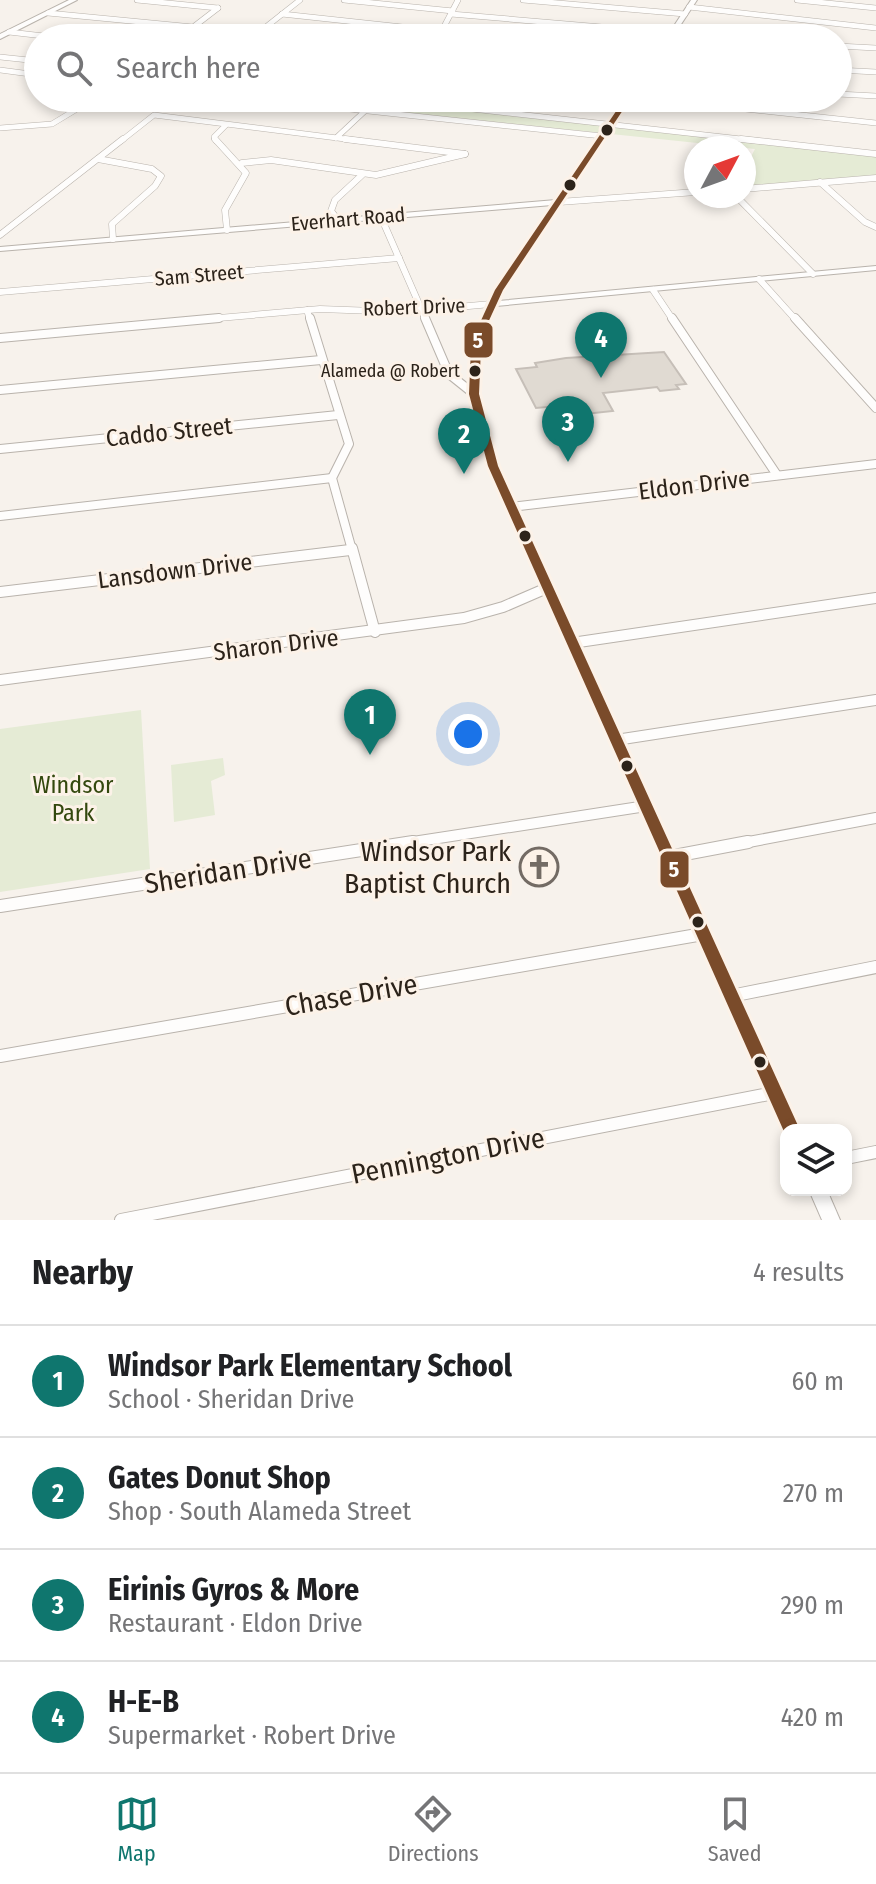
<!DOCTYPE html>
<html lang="en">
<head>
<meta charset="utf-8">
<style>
  body { margin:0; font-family:"Fira Sans Condensed",sans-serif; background:#f6f6f6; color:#202124 }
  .controls { position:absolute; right:24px; bottom:24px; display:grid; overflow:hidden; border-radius:16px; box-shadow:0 4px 12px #0003 }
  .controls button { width:72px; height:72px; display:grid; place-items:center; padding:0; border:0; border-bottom:2px solid #e0e0e0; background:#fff; color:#202124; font:40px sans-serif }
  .compass { position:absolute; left:684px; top:136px; width:72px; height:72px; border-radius:50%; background:#fff; box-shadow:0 4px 12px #0003; rotate:49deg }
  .you { position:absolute; left:468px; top:734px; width:28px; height:28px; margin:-20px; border:6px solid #fff; border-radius:50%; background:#1a73e8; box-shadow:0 0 0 12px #1a73e833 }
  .badge { display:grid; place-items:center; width:52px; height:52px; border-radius:50%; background:#0f766e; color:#fff; font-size:26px; font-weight:700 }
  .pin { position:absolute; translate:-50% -66px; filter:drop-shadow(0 2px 4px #0008) }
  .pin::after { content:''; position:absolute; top:42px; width:28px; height:24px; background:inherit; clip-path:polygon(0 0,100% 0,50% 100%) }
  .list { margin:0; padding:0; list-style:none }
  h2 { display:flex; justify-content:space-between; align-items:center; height:104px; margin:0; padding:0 32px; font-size:34px }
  h2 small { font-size:26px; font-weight:400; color:#757577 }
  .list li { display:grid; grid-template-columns:52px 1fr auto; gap:24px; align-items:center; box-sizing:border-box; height:112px; padding:0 32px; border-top:2px solid #e0e0e0 }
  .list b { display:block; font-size:30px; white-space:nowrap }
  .list p { margin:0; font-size:26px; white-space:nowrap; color:#757577 }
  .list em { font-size:26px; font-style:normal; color:#757577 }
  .icon { flex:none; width:44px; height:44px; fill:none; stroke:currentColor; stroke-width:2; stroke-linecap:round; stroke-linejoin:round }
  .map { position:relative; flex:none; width:876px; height:1220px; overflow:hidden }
  .search { position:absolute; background:#fff; box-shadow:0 4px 12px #0003; left:24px; right:24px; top:24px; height:88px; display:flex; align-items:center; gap:20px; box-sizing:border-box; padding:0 28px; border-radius:44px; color:#757577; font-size:30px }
  .sheet { height:552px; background:#fff }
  nav { display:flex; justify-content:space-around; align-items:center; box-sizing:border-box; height:112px; border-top:2px solid #e0e0e0; background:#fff; font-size:22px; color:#757577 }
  nav a { display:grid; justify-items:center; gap:4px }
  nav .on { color:#0f766e }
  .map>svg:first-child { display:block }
  .green { fill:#e5ebd5 }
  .building { fill:#e0dad2; stroke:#c6bfb8; stroke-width:2 }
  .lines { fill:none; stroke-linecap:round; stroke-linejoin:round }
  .street-far4-casing { stroke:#b9b3ac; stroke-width:6 }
  .street-far3-casing { stroke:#b9b3ac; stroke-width:7 }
  .street-far2-casing { stroke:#b9b3ac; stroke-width:10 }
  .street-far1-casing { stroke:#b9b3ac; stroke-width:12 }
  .street-casing { stroke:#b9b3ac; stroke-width:14 }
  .secondary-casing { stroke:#b9b3ac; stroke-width:2 }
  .primary-casing { stroke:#b9b3ac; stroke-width:2 }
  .street-far4 { stroke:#fefdfc; stroke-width:5 }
  .street-far3 { stroke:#fefdfc; stroke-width:6 }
  .street-far2 { stroke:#fefdfc; stroke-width:8 }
  .street-far1 { stroke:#fefdfc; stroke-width:10 }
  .street { stroke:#fefdfc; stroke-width:12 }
  .secondary { fill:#fefdfc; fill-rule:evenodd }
  .primary { fill:#fefdfc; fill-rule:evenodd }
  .bus-1-casing { stroke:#fcf2e8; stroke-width:6 }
  .bus-1 { fill:#7a4b2a; fill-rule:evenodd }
  .bus-dot { fill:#2c231a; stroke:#fcf2e8; stroke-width:3 }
  .labels { text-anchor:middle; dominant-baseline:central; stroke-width:6; stroke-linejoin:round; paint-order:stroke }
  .far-bus-label { font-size:18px; fill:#2c231a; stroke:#fcf2e8; text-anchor:end }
  .far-street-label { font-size:20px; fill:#2c231a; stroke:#fcf2e8 }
  .street-label { font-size:24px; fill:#2c231a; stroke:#fcf2e8 }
  .park-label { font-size:24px; fill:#33480e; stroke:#fcf2e8 }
  .near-poi-label { font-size:28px; fill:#2c231a; stroke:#fcf2e8; text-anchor:end }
  .near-street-label { font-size:28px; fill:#2c231a; stroke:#fcf2e8 }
  .line-badge { stroke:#fcf2e8; stroke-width:3 }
  .badge-label { font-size:22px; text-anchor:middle; font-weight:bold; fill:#fff }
</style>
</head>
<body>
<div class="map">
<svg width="876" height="1220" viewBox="0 0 876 1220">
  <rect width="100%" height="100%" fill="#f7f2ec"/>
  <g class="green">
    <polygon points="265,98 363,98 876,155 876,175 744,186 744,170 755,149"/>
    <polygon points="141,710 150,869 0,892 0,729"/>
    <polygon points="223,758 225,775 211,781 215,815 174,822 171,765"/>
  </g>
  <polygon class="building" points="664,352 686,384 676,385 679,389 660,391 657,387 603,393 613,411 585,414 579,404 536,408 516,369 537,367 535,363 566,358"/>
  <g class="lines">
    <g class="street-far4-casing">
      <g id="street-far4">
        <polyline points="137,0 218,8"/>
        <polyline points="344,0 453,11"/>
        <polyline points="523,0 685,14"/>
        <polyline points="797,0 876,8"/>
        <polyline points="689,7 876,28"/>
        <polyline points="48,13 193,27"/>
        <polyline points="282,14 504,38"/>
        <polyline points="451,14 672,33"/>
        <polyline points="676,27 773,38"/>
        <polyline points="9,32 61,38"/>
        <polyline points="258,34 293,38"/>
        <polyline points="179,38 218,8"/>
        <polyline points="252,38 300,0"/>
        <polyline points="438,38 458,0"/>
        <polyline points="838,46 876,48"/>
        <polyline points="0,57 38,61"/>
        <polyline points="0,70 38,75"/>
        <polyline points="838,70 876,72"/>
        <polyline points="838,94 876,96"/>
        <polyline points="247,98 602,136"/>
        <polyline points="374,98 759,141"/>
        <polyline points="643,98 876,123"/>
        <polyline points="0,128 52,124 95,98"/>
        <polyline points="336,138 367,109"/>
        <polyline points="121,141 154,115 361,141"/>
        <polyline points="216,141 214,137 226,125"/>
      </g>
    </g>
    <g class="street-far3-casing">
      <g id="street-far3">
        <polyline points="215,139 246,173 225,210 227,230"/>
        <polyline points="345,139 465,154"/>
        <polyline points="741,139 876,154"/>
        <polyline points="98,159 152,169 161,176 155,186 112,224 113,239"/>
        <polyline points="242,163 271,160 376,175 465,154"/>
        <polyline points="820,182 865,222 876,227"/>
        <polyline points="744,189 876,178"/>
        <polyline points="736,196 813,274"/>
        <polyline points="559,202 696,192"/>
        <polyline points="381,217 426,320"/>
        <polyline points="338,220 331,211 335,200 362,175"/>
        <polyline points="0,235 123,139"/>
        <polyline points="759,279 796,320"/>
        <polyline points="653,290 673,320"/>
        <polyline points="0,292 399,258"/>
        <polyline points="307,310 310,320"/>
        <polyline points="196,320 320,309 402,312 491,304"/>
      </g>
    </g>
    <g class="street-far2-casing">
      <g id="street-far2">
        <polyline points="310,318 349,444 332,478 352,550"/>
        <polyline points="425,318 449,374 474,394"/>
        <polyline points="672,318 777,475"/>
        <polyline points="795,318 876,408"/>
        <polyline points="0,338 219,318"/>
        <polyline points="0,390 321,360"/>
        <polyline points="0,449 338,415"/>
        <polyline points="511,507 876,464"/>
        <polyline points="0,516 332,478"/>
      </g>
    </g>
    <g class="street-far1-casing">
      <g id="street-far1">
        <polyline points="352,548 375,632"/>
        <polyline points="0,592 350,550"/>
        <polyline points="572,643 876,598"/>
        <polyline points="0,680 464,618 503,607 547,588"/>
        <polyline points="616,740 876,700"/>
        <polyline points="400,844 646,806"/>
        <polyline points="738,844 876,818"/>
      </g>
    </g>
    <g class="street-casing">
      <g id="street">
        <polyline points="669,857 748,842"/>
        <polyline points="0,906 413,842"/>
        <polyline points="731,996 876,967"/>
        <polyline points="0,1056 703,934"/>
        <polyline points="846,1158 876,1152"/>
        <polyline points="121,1220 774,1093"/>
      </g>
    </g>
    <g class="secondary-casing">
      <g id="secondary">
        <polygon points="691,0 697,0 672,38 666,38"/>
        <path d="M625,98h6l-128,192 -5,11 378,-35v4l-380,36c-27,59 -18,101 2,160l302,664h-14v6l-298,-670c-8,-23 -17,-48 -19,-72 -5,-75 44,-131 83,-189l-552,46v-4l556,-47z"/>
        <polygon points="809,1190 827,1190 840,1220 822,1220"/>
      </g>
    </g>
    <g class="primary-casing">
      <polygon id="primary" points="69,0 77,0 0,39 0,34"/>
    </g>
    <use href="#street-far4" class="street-far4"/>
    <use href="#street-far3" class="street-far3"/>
    <use href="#street-far2" class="street-far2"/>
    <use href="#street-far1" class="street-far1"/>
    <use href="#street" class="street"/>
    <use href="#secondary" class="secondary"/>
    <use href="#primary" class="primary"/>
    <g class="bus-1-casing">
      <polygon id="bus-1" points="625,98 631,98 503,290 486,327 481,348 479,394 498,466 800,1130 786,1130 786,1136 488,466 469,394 471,348 478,327 495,290"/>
    </g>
    <use href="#bus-1" class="bus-1"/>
  </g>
  <defs>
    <g id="church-ring" transform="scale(2)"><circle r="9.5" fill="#fcf2e8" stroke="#736b64" stroke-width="1.5"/><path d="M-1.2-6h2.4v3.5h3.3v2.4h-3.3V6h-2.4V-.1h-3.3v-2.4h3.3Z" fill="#736b64"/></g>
  </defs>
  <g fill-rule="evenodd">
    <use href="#church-ring" x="539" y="867"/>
  </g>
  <g class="bus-dot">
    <circle cx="607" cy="130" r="7"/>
    <circle cx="570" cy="185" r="7"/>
    <circle cx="475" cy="371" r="7"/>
    <circle cx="525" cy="536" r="7"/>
    <circle cx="627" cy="766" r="7"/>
    <circle cx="698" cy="922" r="7"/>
    <circle cx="760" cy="1062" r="7"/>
  </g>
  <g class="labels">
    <g class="far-bus-label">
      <text x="460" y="371">Alameda @ Robert</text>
    </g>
    <g class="far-street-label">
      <text transform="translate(348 219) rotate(-5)">Everhart Road</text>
      <text transform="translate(199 275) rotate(-5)">Sam Street</text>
      <text transform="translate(414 307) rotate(-2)">Robert Drive</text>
    </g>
    <g class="street-label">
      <text transform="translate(169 432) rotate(-6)">Caddo Street</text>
      <text transform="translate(694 485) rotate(-7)">Eldon Drive</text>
      <text transform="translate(175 571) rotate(-7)">Lansdown Drive</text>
      <text transform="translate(276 645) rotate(-7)">Sharon Drive</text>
    </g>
    <g class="park-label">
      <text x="73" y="785">Windsor<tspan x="73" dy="28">Park</tspan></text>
    </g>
    <g class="near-poi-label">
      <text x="511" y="851">Windsor Park<tspan x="511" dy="32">Baptist Church</tspan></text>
    </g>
    <g class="near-street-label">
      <text transform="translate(228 871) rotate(-9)">Sheridan Drive</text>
      <text transform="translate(351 995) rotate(-10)">Chase Drive</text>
      <text transform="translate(448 1156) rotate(-11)">Pennington Drive</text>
    </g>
  </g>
  <g class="line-badge">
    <rect x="463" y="321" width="31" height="38" rx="8" fill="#7a4b2a"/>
    <rect x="659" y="850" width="31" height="39" rx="8" fill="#7a4b2a"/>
  </g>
  <g class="badge-label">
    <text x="478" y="348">5</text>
    <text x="674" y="877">5</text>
  </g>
</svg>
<div class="controls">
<button><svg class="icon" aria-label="layers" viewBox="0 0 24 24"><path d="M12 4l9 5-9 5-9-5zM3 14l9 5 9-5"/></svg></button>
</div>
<svg class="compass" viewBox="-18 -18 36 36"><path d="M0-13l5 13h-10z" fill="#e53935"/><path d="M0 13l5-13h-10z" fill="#757577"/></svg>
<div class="you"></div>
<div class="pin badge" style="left:370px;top:755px">1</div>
<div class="pin badge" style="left:464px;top:474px">2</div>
<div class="pin badge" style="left:568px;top:462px">3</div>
<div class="pin badge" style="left:601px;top:378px">4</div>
<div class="search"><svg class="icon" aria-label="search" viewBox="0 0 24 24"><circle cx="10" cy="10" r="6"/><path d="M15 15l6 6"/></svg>Search here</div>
</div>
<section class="sheet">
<h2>Nearby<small>4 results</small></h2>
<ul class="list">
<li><span class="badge">1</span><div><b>Windsor Park Elementary School</b><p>School · Sheridan Drive</p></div><em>60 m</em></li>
<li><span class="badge">2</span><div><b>Gates Donut Shop</b><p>Shop · South Alameda Street</p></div><em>270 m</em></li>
<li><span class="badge">3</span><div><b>Eirinis Gyros &amp; More</b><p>Restaurant · Eldon Drive</p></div><em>290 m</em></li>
<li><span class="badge">4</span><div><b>H-E-B</b><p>Supermarket · Robert Drive</p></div><em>420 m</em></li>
</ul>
</section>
<nav>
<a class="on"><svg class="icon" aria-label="map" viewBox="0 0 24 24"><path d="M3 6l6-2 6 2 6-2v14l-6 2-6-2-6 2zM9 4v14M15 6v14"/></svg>Map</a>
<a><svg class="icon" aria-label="directions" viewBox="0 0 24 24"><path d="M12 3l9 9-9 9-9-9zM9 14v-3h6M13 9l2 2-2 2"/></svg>Directions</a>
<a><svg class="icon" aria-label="saved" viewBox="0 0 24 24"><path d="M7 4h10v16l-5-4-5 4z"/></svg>Saved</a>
</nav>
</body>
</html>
